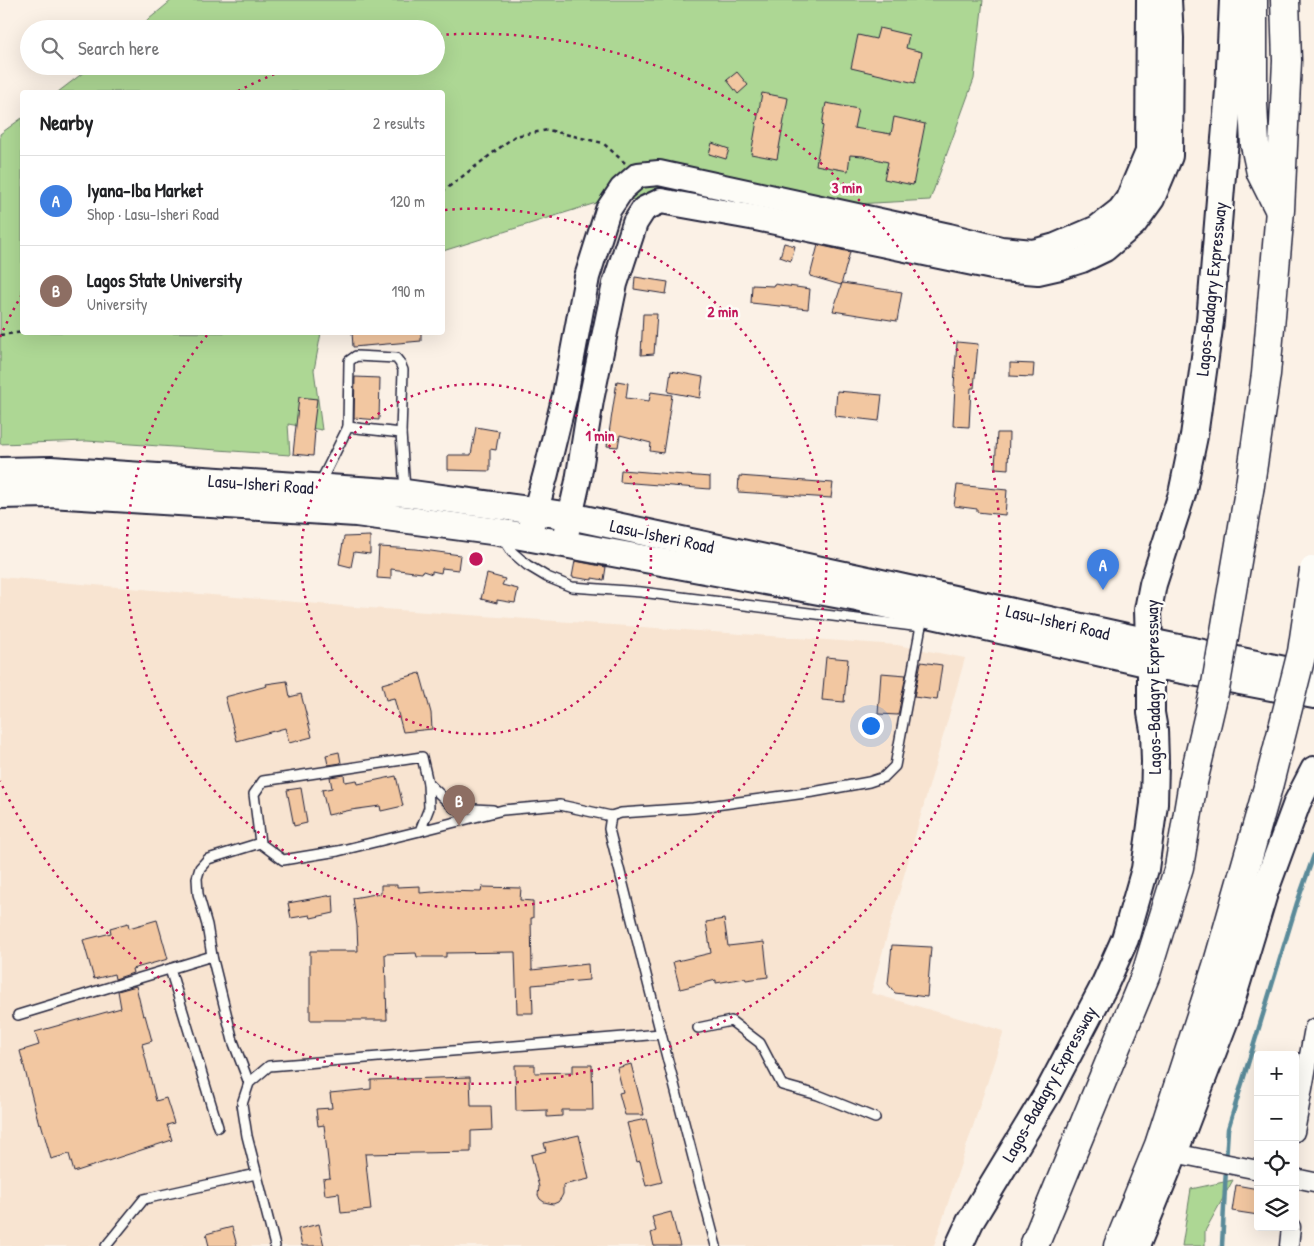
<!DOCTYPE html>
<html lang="en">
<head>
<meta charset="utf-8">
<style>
  body { margin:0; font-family:"Patrick Hand",sans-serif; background:#f6f6f6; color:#202124 }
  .controls { position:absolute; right:15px; bottom:15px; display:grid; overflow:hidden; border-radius:5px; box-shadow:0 5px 20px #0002 }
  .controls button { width:45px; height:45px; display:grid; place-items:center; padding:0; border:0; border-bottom:1px solid #e0e0e0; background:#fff; color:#202124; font:25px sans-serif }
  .you { position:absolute; left:870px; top:725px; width:18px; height:18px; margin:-12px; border:4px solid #fff; border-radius:50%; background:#1a73e8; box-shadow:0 0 0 8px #1a73e833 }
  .badge { display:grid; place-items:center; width:32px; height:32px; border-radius:50%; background:#c8321e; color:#fff; font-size:16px; font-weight:700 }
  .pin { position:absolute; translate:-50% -41px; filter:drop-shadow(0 1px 2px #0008) }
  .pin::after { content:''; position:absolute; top:26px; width:18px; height:15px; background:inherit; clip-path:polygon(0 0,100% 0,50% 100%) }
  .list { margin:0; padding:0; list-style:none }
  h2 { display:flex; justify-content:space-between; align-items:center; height:65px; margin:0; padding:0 20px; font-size:21px }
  h2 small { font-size:16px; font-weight:400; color:#757577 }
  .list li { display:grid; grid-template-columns:32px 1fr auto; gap:15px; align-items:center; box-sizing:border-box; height:90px; padding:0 20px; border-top:1px solid #e0e0e0 }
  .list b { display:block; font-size:19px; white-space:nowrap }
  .list p { margin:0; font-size:16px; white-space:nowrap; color:#757577 }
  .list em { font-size:16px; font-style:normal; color:#757577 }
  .icon { flex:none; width:28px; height:28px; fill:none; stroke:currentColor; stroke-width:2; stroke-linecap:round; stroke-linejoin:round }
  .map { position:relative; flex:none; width:1314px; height:1246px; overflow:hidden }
  .search { position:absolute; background:#fff; box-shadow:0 5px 20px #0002; left:20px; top:20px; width:425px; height:55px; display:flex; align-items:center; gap:12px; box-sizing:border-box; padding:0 18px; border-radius:28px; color:#757577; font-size:19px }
  .panel { position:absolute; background:#fff; box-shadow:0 5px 20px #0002; left:20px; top:90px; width:425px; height:245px; border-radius:5px }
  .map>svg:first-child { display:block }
  .built { fill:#f8e4d1 }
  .green { fill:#add794; stroke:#687c68 }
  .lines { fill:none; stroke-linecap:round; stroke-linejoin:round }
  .stream { stroke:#5a8a99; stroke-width:4.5 }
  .building { fill:#f2c7a1; stroke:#22223b }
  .service-casing { stroke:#22223b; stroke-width:12 }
  .minor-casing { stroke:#22223b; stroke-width:21 }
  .secondary-casing { stroke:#22223b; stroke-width:28 }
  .primary-casing { stroke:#22223b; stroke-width:30 }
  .trunk-casing { stroke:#22223b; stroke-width:31 }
  .path { stroke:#22223b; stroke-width:2.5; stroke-dasharray:4 4; stroke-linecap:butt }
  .service { stroke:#fdfcf7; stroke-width:9 }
  .minor { stroke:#fdfcf7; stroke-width:18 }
  .secondary { stroke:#fdfcf7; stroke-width:24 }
  .primary { stroke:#fdfcf7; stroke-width:26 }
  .trunk { stroke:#fdfcf7; stroke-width:28 }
  .trunk-bridge-casing { stroke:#22223b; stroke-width:31; stroke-linecap:butt }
  .trunk-bridge { stroke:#fdfcf7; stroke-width:28 }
  .ring { fill:none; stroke:#c2185b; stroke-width:2.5; stroke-dasharray:2.5 5 }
  .labels { text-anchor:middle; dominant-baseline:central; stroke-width:5; stroke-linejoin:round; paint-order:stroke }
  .street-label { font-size:18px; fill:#22223b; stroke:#fdfcf7 }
  .centre { fill:#c2185b; stroke:#fdfcf7; stroke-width:2.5 }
  .ring-label { font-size:15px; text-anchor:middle; font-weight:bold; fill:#c2185b; stroke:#fdfcf7; stroke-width:5; stroke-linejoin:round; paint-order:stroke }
</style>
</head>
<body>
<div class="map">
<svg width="1314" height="1246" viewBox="0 0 1314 1246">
  <rect width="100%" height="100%" fill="#fbf1e6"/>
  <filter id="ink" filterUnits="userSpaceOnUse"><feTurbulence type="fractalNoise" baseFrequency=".02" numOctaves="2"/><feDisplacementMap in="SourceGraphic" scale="10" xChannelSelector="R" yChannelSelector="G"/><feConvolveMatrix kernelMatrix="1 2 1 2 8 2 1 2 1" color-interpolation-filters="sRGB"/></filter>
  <g filter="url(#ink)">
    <polygon class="built" points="0,577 355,607 897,645 965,658 871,993 1004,1031 934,1246 0,1246"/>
    <g class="green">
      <polygon points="172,0 983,0 974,79 930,200 761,209 612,198 443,251 442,92 58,92 92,66 436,66 436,29 137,29"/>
      <polygon points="22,118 22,332 321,333 314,370 322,430 288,424 290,455 87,441 0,444 0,134"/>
      <polygon points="1233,1180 1205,1231 1205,1246 1182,1246 1191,1189"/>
    </g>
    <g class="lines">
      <g class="stream">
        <polyline points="1226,1161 1228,1129 1297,903 1314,855"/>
        <polyline points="1222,1246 1226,1168"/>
      </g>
    </g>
    <g class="building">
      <polygon points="879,28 909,35 906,48 922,52 915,83 851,68 858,35 876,39"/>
      <polygon points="737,72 748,85 738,94 727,80"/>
      <polygon points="762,93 788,98 777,159 751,154"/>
      <polygon points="826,103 858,109 854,128 891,134 894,117 925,124 913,185 884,179 888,162 863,156 850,155 848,171 816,165 823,126 822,125"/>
      <polygon points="712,143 729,149 726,159 709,154"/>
      <polygon points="784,243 795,246 791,261 780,257"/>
      <polygon points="818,245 850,252 841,285 810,276"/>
      <polygon points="635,277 668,282 666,294 634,289"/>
      <polygon points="842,283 902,292 897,321 833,311"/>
      <polygon points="774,284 810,289 808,309 751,303 752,285 773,286"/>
      <polygon points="643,314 657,314 654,354 641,355"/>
      <polygon points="352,332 421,332 421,341 353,347"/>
      <polygon points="957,342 978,344 974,388 971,388 969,427 953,426 955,386 954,386"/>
      <polygon points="1010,363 1034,364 1033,377 1010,376"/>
      <polygon points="671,371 703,377 700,398 668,392"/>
      <polygon points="355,377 380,378 379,420 354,418"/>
      <polygon points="617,381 628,383 626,398 649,401 651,392 672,395 663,453 650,451 651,443 620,435 618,447 607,446"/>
      <polygon points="837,391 882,395 879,421 835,416"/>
      <polygon points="299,397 317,399 313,431 315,431 313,456 293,454"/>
      <polygon points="476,427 499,431 496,450 490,449 490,471 448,470 448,455 471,455"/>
      <polygon points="997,433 1009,433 1008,469 995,468"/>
      <polygon points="621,470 710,477 710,489 620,482"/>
      <polygon points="739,476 833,483 831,498 738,492"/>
      <polygon points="957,485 1007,490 1005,515 977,512 977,509 954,506"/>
      <polygon points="370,536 370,554 354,552 351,567 339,564 344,537"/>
      <polygon points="379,547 416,549 460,555 458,570 442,568 441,573 432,571 432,574 423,571 422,573 391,569 391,579 377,578"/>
      <polygon points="575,561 606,567 604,580 592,578 592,580 572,577"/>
      <polygon points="487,574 505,579 502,585 518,589 515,603 497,600 497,603 481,599"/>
      <polygon points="826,657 848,659 844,702 822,700"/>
      <polygon points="921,662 942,665 937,700 914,697"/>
      <polygon points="420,673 431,713 432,729 403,732 394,698 386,700 382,684"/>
      <polygon points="881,673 906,675 898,715 878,714"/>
      <polygon points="287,681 290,697 301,694 312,737 289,743 285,728 237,741 225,697 267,686 266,684"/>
      <polygon points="339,752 341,763 328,765 326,755"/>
      <polygon points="344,775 345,782 357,780 358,784 396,776 403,806 381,811 380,806 351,810 328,815 322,790 332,788 330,777"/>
      <polygon points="301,788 307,823 294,826 287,790"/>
      <polygon points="381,885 397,885 397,887 420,886 420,893 446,891 481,892 482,887 521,888 520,900 533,901 533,918 531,918 532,970 588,964 589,980 532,985 533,1013 517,1013 515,952 446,953 446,957 417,957 416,953 385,954 387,1020 310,1020 310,951 358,951 357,926 353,898 381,893"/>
      <polygon points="333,895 334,913 311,918 310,915 291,918 288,903"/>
      <polygon points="724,919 728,946 764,942 768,977 746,980 745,978 716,983 716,980 680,989 673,962 711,953 706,922"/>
      <polygon points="157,920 168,959 132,969 133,973 115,979 114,974 94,979 83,940 111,933 110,928 128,923 129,928"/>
      <polygon points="892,945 931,947 927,997 895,993 888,984"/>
      <polygon points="136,986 143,1016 145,1015 152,1041 142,1044 156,1101 166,1098 174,1123 167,1125 172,1140 74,1172 69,1154 51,1159 41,1123 39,1124 20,1051 39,1045 35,1032 121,1008 118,991"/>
      <polygon points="631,1064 644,1115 625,1115 619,1093 623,1092 617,1068"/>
      <polygon points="515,1065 535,1065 535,1073 573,1072 573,1065 592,1065 593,1110 562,1110 562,1116 547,1117 547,1110 516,1111"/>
      <polygon points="470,1077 471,1106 491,1106 492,1130 471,1131 471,1152 365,1154 371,1210 341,1213 339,1193 325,1195 323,1179 330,1178 324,1125 318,1126 316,1109 332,1108 330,1093 371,1089 371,1080"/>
      <polygon points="646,1119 662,1182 646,1186 640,1161 637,1162 627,1123"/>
      <polygon points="579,1135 589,1179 563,1185 563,1194 561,1198 558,1202 553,1204 544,1202 540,1199 538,1195 539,1187 531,1155 546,1151 544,1143"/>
      <polygon points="1236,1185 1258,1189 1258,1215 1232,1211"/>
      <polygon points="671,1212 680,1246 654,1246 651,1233 656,1231 652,1217"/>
      <polygon points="319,1224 324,1246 302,1246 298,1229"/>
      <polygon points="232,1227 237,1246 209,1246 206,1234"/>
    </g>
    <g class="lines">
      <g class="service-casing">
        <g id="service">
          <polyline points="348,427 349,361 356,356 396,358 400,363 403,370 401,433"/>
          <polyline points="319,485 348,427 401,433 405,490"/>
          <polyline points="503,538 512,552 527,565 547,577 572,587 641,592 921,627"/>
          <polyline points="428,783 454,808 493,810"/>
          <polyline points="420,831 503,810 560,805 611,816"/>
          <polyline points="170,969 218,1127"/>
          <polyline points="18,1015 212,956"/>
          <polyline points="698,1028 731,1021 760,1043 782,1085 818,1095 875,1118"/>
          <polyline points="661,1034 609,829 611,816 621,813 693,808 813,792 869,782 884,777 895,766 923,615"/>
          <polyline points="249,1083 233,1041 212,956 207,925 198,894 197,878 200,868 208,859 260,843 254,794 263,781 422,757 428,783 429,808 420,831 338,851 283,860 260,843"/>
          <polyline points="106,1246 144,1199 256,1174"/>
          <polyline points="275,1246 247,1136 242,1104 249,1083 269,1066 661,1034 716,1246"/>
        </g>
      </g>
      <g class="minor-casing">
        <g id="minor">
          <polyline points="1295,1132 1314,1028"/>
          <polyline points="1174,1153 1258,1170"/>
          <polyline points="1295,1178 1314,1182"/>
          <polyline points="1289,1246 1291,1227"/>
        </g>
      </g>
      <g class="secondary-casing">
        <g id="secondary">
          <polyline points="531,528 546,473 565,395 587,277 608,210 622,189 638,175 659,173 949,236 1001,249 1033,252 1055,246 1097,228 1120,210 1128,199 1148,152 1149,0"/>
          <polyline points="564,544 578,481 591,400 615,284 635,223 644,209 661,201 756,218 1002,269 1038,272 1060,267 1082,260 1105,249 1134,224 1152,199 1170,156 1171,38 1169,0"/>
        </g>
      </g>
      <g class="primary-casing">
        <g id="primary">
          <polyline points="0,471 51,470 405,493 536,511 570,516 872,581 1149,642 1314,676"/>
          <polyline points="0,495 50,494 356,513 499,532 857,598 1151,664 1314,695"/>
          <polyline points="959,1246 970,1222 1048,1093 1103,988 1125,939 1145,869 1154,804 1155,762 1154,730 1151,713 1151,653 1149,642 1148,610 1153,584 1182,494 1194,436 1210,321 1229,90 1233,0"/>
          <polyline points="1136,1246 1174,1153 1228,1012 1265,890 1297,803 1314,770"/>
        </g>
      </g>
      <g class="trunk-casing">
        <g id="trunk">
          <polyline points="1253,0 1253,104 1255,145 1261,173 1279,209"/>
          <polyline points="1250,485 1266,374 1280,210 1287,61 1285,0"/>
          <polyline points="1034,1246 1146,974 1179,867 1193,782"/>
          <polyline points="1118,1246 1159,1145 1217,966 1268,787"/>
        </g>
      </g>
      <g class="path">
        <polyline points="442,192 515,136 548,130 603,143 625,163"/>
        <polyline points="0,335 23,332"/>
      </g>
      <use href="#service" class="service"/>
      <use href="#minor" class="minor"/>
      <use href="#secondary" class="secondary"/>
      <use href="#primary" class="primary"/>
      <use href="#trunk" class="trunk"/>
      <g class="trunk-bridge-casing">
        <g id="trunk-bridge">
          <polyline points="1193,782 1216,684 1250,485"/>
          <polyline points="1268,787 1302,652 1314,570"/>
        </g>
      </g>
      <use href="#trunk-bridge" class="trunk-bridge"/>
    </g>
  </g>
  <g class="ring">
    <circle cx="476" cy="559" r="175"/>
    <path d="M445 210A350 350 0 1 1 208 334"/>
    <path d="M0 337A525 525 0 0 1 21 296M238 91A525 525 0 0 1 292 67M439 35A525 525 0 1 1 0 781"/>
  </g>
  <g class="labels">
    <g class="street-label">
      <text transform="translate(1211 289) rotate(-84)">Lagos-Badagry Expressway</text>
      <text transform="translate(261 484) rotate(4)">Lasu-Isheri Road</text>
      <text transform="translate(662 536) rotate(12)">Lasu-Isheri Road</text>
      <text transform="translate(1058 622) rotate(13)">Lasu-Isheri Road</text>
      <text transform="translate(1153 687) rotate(-91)">Lagos-Badagry Expressway</text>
      <text transform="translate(1049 1084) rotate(-61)">Lagos-Badagry Expressway</text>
    </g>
  </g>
  <circle cx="476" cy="559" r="8" class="centre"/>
  <g class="ring-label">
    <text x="847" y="193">3 min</text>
    <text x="723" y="317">2 min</text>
    <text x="600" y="441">1 min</text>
  </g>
</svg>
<div class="controls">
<button>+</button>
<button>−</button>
<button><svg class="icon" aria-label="locate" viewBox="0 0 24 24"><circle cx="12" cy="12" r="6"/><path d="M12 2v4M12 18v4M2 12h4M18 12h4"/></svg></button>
<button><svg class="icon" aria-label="layers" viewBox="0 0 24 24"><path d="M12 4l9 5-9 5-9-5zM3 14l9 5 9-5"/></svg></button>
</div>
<div class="you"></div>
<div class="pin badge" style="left:1103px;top:590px;background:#3f7fe0">A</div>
<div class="pin badge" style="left:459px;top:826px;background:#8d6e63">B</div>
<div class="search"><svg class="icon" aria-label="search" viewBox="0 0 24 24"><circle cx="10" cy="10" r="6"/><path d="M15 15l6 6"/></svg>Search here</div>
<section class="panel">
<h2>Nearby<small>2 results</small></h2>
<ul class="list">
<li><span class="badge" style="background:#3f7fe0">A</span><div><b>Iyana-Iba Market</b><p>Shop · Lasu-Isheri Road</p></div><em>120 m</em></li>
<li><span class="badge" style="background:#8d6e63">B</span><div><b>Lagos State University</b><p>University</p></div><em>190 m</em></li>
</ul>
</section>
</div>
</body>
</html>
